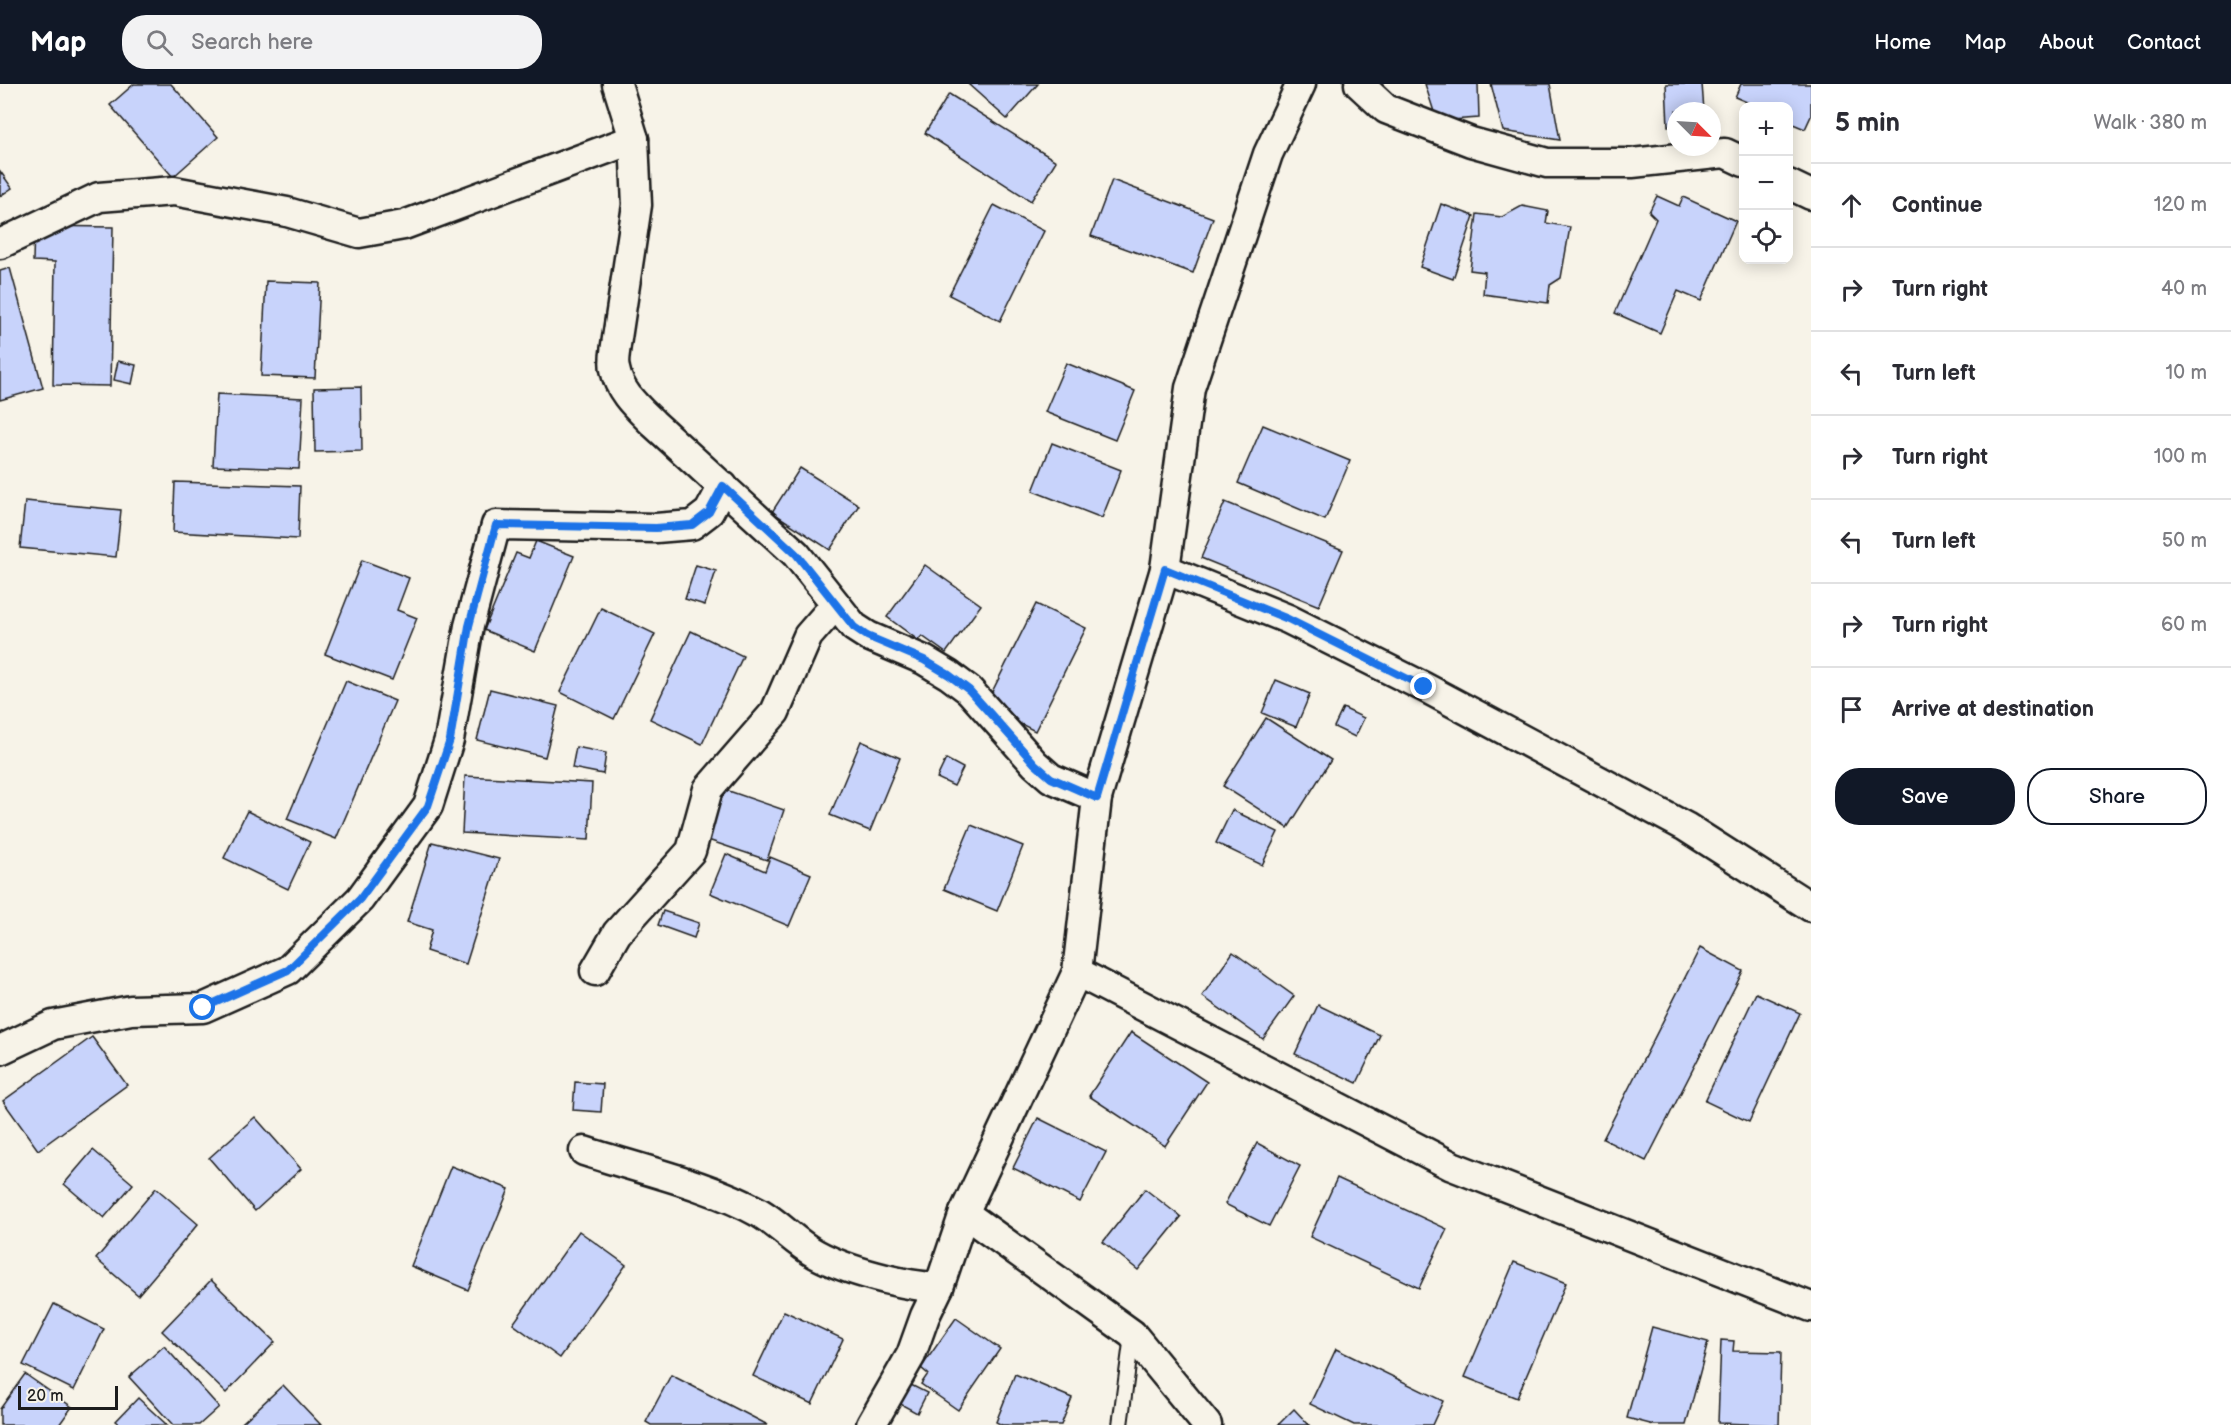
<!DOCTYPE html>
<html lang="en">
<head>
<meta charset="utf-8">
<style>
  body { margin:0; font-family:"Balsamiq Sans",sans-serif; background:#f2f2f3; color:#2b2b33 }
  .controls { position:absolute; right:18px; top:18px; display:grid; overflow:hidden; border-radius:12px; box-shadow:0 3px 15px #0003 }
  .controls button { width:54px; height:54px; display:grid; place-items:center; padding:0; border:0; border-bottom:2px solid #e1e1e2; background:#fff; color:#2b2b33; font:30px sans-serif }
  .compass { position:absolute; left:1667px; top:18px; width:54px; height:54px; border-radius:50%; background:#fff; box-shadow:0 3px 15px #0003; rotate:114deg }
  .scale { position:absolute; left:18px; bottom:15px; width:100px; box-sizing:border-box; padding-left:6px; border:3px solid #1c1c1c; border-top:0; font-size:16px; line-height:21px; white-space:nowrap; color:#1c1c1c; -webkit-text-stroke:4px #f7f3e8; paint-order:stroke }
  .stop { position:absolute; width:18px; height:18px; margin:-14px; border:4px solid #1a73e8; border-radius:50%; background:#fff }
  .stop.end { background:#1a73e8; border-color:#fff; box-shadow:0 2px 6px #0008 }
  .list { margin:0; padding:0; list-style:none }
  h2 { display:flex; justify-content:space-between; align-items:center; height:78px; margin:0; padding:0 24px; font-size:26px }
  h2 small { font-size:20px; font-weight:400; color:#7c7c81 }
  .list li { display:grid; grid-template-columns:39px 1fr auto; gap:18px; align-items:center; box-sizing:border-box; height:84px; padding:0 24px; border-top:2px solid #e1e1e2 }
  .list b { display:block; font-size:22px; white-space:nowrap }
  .list em { font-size:20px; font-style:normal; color:#7c7c81 }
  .actions { display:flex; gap:12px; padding:18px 24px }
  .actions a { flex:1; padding:14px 0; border:2px solid #111827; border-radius:24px; text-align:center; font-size:21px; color:#111827 }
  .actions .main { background:#111827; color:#fff }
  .icon { flex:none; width:33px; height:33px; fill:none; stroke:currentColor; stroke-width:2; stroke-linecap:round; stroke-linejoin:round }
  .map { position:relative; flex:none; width:1811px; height:1341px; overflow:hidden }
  header { display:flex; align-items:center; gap:36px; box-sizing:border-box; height:84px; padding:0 30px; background:#111827; color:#fff }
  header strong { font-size:28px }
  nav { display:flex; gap:33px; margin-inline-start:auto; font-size:21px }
  .search { width:420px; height:54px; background:#f2f2f3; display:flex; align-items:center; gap:15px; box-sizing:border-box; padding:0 21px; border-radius:24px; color:#7c7c81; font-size:22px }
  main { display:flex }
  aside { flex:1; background:#fff }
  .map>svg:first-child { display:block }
  .building { fill:#c8d3fb; stroke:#1c1c1c; stroke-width:1.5 }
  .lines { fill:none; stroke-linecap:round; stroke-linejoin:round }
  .service-casing { stroke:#1c1c1c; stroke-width:18 }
  .minor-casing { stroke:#1c1c1c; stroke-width:33 }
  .service { stroke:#f7f3e8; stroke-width:14 }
  .minor { stroke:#f7f3e8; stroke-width:28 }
  .route { stroke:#1a73e8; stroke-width:8 }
</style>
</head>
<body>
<header>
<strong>Map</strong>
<div class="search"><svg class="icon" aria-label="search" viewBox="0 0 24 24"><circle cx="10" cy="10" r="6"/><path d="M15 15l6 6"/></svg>Search here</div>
<nav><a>Home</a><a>Map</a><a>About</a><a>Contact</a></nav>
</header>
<main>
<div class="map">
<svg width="1811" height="1341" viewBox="0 0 1811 1341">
  <rect width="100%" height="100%" fill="#f7f3e8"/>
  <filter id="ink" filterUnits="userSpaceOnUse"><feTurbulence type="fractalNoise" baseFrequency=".0167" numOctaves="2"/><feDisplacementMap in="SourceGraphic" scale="12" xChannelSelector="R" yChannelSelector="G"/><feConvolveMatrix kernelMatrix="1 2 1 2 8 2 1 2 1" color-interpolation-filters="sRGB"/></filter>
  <g filter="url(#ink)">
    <g class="building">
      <polygon points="134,0 171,0 218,53 173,93 110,21"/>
      <polygon points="968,0 1038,0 1007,35"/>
      <polygon points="1425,0 1478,0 1479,34 1437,37"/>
      <polygon points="1491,0 1550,0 1560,56 1503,47"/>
      <polygon points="1666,0 1702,0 1704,27 1676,27 1676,42 1668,42"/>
      <polygon points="1741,0 1811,0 1811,32 1805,45 1788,38 1788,22 1756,22 1735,13"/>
      <polygon points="949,10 1056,77 1031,117 925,49"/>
      <polygon points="0,87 12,104 0,112"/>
      <polygon points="1112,96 1213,134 1193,189 1091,152"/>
      <polygon points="1657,112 1679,122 1683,113 1736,137 1701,217 1678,207 1660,249 1615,229 1656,135 1649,128"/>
      <polygon points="1441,120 1474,132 1453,195 1420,183"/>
      <polygon points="994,121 1044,147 1000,237 949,211"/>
      <polygon points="1522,122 1548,127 1546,139 1570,143 1561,194 1550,201 1548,219 1483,210 1485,188 1470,186 1477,130 1502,133"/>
      <polygon points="34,142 113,143 110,302 53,301 55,178 33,177"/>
      <polygon points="10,184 43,304 0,316 0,187"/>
      <polygon points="266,197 320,199 315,294 261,292"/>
      <polygon points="118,277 136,281 132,300 114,296"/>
      <polygon points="1066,279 1135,307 1115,356 1045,328"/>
      <polygon points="361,303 362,367 315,368 314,304"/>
      <polygon points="217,310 303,314 299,385 213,382"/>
      <polygon points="1263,341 1350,377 1325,436 1238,399"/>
      <polygon points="1052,359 1121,386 1102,434 1033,407"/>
      <polygon points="800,384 859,421 830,466 772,428"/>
      <polygon points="175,398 300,402 298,455 173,448"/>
      <polygon points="25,417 121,426 116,473 20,464"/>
      <polygon points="1225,418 1343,466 1319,522 1201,474"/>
      <polygon points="536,457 574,472 535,567 484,546 516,469 529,474"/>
      <polygon points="362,476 409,494 397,526 417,534 392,596 325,570"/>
      <polygon points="696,481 716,487 705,521 685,515"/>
      <polygon points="925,481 981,521 946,569 922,552 918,556 887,533"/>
      <polygon points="1036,520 1086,544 1035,647 985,622"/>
      <polygon points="601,524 655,550 614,635 560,608"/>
      <polygon points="691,547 743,572 702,660 650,635"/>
      <polygon points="1276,596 1310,610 1296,643 1262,629"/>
      <polygon points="346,597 395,617 336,755 287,735"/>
      <polygon points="490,605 558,622 545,673 477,656"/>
      <polygon points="1343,624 1364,634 1355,653 1334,643"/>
      <polygon points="1266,634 1331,676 1288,744 1223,702"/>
      <polygon points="861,657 900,674 870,747 830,731"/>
      <polygon points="576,663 606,669 603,690 572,684"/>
      <polygon points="946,675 963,684 954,702 937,694"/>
      <polygon points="465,692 592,699 589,756 462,749"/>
      <polygon points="723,705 784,726 767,776 705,755"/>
      <polygon points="1232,726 1278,748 1262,781 1216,759"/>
      <polygon points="247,727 310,758 288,805 224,774"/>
      <polygon points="971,741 1023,762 997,827 944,805"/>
      <polygon points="432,758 499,775 466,880 426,867 432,846 407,838"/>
      <polygon points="726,770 765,787 770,773 811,790 789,842 710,809"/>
      <polygon points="663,827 699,839 694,854 658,841"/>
      <polygon points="1700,864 1743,887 1646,1077 1603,1055"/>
      <polygon points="1233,868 1294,912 1263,955 1202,912"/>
      <polygon points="1756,909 1800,929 1749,1038 1705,1017"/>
      <polygon points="1318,921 1380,951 1357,999 1295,970"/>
      <polygon points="1131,948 1207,998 1165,1062 1089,1012"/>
      <polygon points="92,953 127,1001 38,1066 3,1017"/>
      <polygon points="575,998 603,1000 601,1028 573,1026"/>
      <polygon points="255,1033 301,1085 255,1127 209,1074"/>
      <polygon points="1038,1034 1106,1068 1080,1118 1013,1084"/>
      <polygon points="1257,1059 1300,1082 1269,1142 1225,1120"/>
      <polygon points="93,1066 133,1100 104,1134 64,1100"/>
      <polygon points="451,1082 509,1105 468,1206 411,1182"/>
      <polygon points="1337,1094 1447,1145 1419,1204 1310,1153"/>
      <polygon points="156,1104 198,1140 138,1211 96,1175"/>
      <polygon points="1145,1105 1181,1133 1138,1186 1103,1158"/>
      <polygon points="579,1147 626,1181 560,1274 513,1240"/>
      <polygon points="1514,1178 1566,1199 1517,1314 1465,1293"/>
      <polygon points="211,1196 275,1258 226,1309 162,1247"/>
      <polygon points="54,1220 104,1245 74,1306 23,1281"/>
      <polygon points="784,1227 843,1255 812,1320 753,1292"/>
      <polygon points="956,1234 1000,1265 958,1326 921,1300 928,1290 921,1284"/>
      <polygon points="1652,1243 1708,1258 1686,1341 1654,1341 1627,1334"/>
      <polygon points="1721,1256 1734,1257 1733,1267 1781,1268 1779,1341 1718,1339"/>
      <polygon points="164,1262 219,1323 199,1341 173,1341 129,1293"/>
      <polygon points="1336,1265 1443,1317 1432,1341 1354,1341 1310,1320"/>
      <polygon points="25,1290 72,1323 59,1341 0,1341 0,1325"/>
      <polygon points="1015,1290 1072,1314 1061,1341 1002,1341 996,1338"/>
      <polygon points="671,1291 768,1341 651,1341 646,1338"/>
      <polygon points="905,1298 927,1309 917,1329 895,1317"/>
      <polygon points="283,1301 321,1341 243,1341 242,1339"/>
      <polygon points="138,1314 167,1341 121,1341 116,1337"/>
      <polygon points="1294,1325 1309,1341 1278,1341"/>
    </g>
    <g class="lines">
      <g class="service-casing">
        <polyline id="service" points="1120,1341 1132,1252"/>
      </g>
      <g class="minor-casing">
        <g id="minor">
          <path d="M617,0l17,55 3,66 -21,140c-1,8 -3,17 -1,24 4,23 23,39 38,54l143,131 58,73 14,9 56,24 25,15 20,15 66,74 16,14 46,20"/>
          <polyline points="1359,0 1386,25 1471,58 1547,79 1632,79 1725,69 1744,78"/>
          <polyline points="1788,100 1811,111"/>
          <polyline points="0,160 99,113 174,107 287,128 359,149 404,141 634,55"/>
          <polyline points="1165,485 1288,535 1424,603 1686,743 1811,823"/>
          <polyline points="595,887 617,849 691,767 708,705 775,628 808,552 835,521"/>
          <polyline points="1077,888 1452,1082 1811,1223"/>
          <polyline points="0,966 53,941 131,926 203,924 288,886 360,815 428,722 449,656 469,542 496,441 656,444 692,441 709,428 723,402"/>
          <path d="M584,1067c55,18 126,34 176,62 20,12 36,30 56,41 29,16 90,33 123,33"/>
          <polyline points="964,1129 1132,1250 1207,1341"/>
          <polyline points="871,1341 911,1271 925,1232 939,1203 964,1129 1077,888 1097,714 1165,485 1190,304 1268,70 1301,0"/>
        </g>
      </g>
      <use href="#service" class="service"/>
      <use href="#minor" class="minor"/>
    </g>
  </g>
  <g class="lines" filter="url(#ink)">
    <polyline class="route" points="203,924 288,886 360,815 428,722 450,656 469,542 496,441 656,444 692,441 709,428 723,402 796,470 854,543 867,552 924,576 949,591 969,606 1035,680 1051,694 1097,714 1165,485 1288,535 1424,603"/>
  </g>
</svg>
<div class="controls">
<button>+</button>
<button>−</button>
<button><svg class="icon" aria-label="locate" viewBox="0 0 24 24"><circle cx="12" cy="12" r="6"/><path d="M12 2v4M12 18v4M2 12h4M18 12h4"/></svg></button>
</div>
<svg class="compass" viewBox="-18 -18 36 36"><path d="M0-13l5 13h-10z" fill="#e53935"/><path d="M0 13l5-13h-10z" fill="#7c7c81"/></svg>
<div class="scale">20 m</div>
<div class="stop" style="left:203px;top:924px"></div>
<div class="stop end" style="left:1424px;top:603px"></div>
</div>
<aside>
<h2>5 min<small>Walk · 380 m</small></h2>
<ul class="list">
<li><svg class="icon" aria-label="ahead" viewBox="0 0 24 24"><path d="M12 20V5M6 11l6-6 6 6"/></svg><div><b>Continue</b></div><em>120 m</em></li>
<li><svg class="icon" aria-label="right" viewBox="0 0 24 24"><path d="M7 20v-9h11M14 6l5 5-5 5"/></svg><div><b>Turn right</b></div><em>40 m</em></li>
<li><svg class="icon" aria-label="left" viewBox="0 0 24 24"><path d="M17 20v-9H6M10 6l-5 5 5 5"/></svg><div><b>Turn left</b></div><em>10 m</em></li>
<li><svg class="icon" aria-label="right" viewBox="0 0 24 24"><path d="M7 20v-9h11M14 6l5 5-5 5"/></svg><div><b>Turn right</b></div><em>100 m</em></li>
<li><svg class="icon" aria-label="left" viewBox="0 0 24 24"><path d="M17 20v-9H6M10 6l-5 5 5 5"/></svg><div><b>Turn left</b></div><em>50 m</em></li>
<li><svg class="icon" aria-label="right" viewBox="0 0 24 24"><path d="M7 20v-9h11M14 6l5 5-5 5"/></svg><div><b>Turn right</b></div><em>60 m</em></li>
<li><svg class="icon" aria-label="arrive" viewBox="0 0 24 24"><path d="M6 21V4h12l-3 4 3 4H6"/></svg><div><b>Arrive at destination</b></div></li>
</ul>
<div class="actions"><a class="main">Save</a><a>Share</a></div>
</aside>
</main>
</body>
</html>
